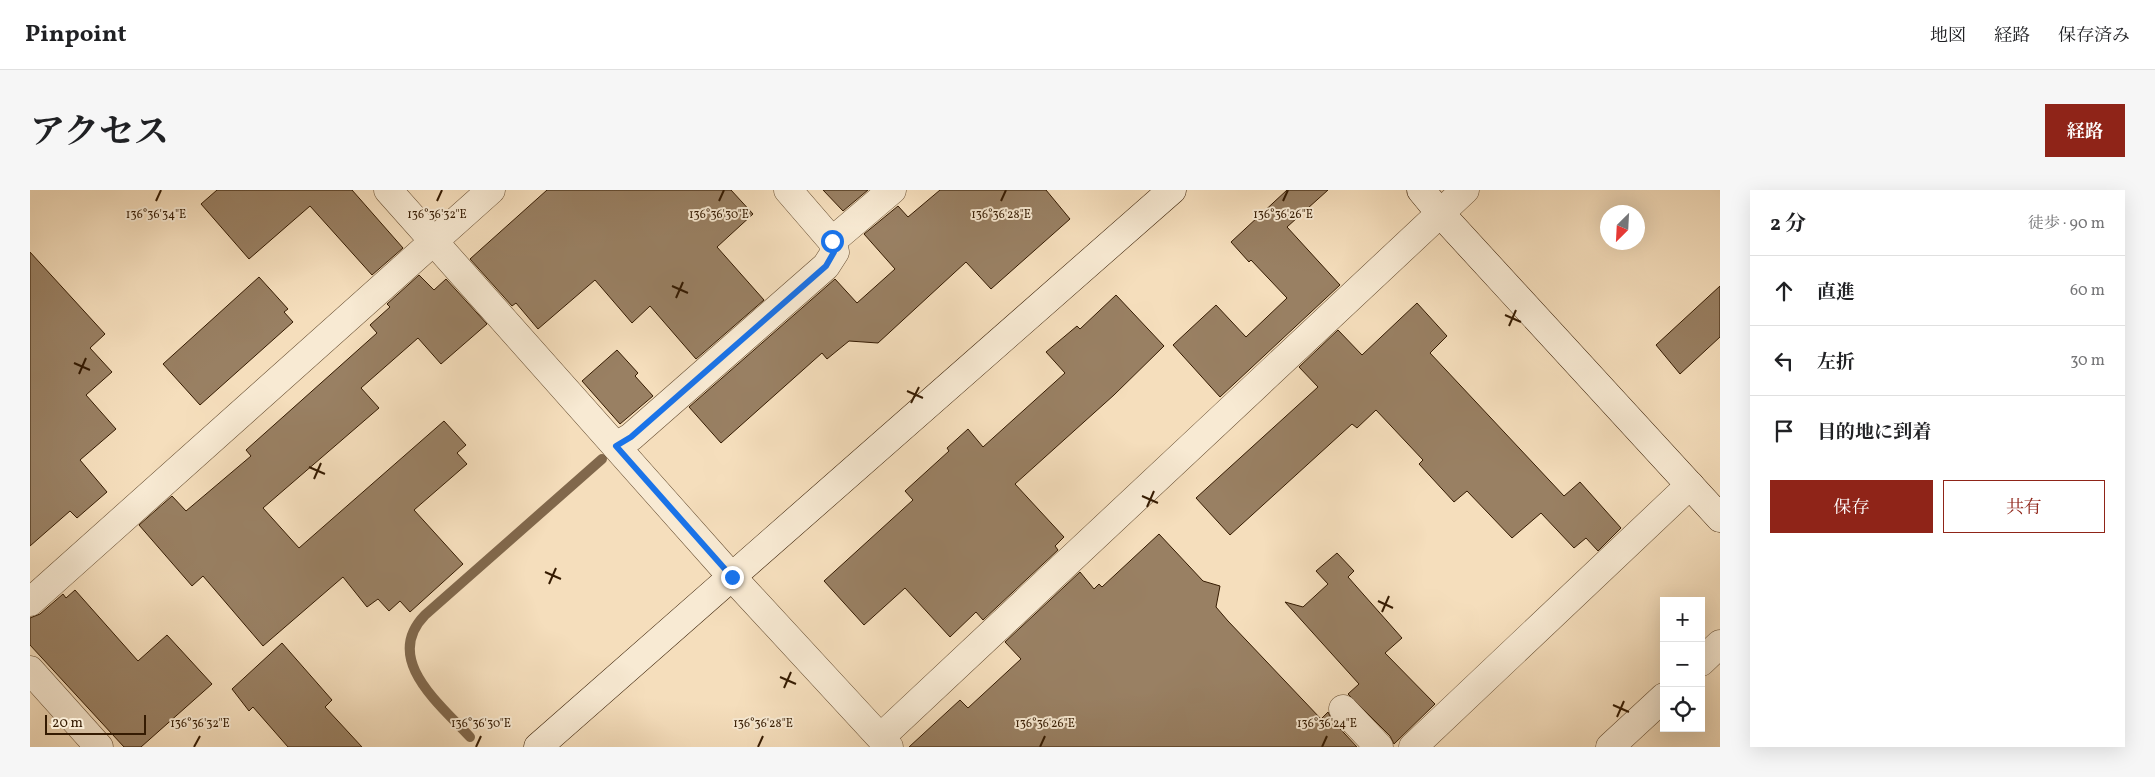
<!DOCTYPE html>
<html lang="ja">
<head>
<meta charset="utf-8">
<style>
  body { margin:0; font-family:Vollkorn,"Noto Serif JP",serif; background:#f6f6f6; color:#202124 }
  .controls { position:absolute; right:15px; bottom:15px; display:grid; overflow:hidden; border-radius:0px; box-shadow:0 5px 20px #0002 }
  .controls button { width:45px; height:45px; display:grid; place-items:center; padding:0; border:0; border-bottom:1px solid #e0e0e0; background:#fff; color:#202124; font:25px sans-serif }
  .compass { position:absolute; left:1570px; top:15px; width:45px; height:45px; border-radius:50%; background:#fff; box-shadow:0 5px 20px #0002; rotate:204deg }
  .scale { position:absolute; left:15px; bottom:12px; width:101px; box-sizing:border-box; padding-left:5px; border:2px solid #351b02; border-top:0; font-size:14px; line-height:18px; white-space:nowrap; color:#351b02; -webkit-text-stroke:4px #f8ead3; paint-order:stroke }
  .stop { position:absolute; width:15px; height:15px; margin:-11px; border:4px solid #1a73e8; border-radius:50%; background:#fff }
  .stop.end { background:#1a73e8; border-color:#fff; box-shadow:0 1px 5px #0008 }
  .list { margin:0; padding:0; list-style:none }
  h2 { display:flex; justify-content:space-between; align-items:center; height:65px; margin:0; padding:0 20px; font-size:21px }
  h2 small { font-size:16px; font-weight:400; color:#757577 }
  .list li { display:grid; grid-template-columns:32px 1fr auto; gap:15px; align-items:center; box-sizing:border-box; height:70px; padding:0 20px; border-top:1px solid #e0e0e0 }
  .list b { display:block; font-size:19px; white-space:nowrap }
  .list em { font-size:16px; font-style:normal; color:#757577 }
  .actions { display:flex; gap:10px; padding:15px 20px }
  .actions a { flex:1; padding:11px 0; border:1px solid #8f2418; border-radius:0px; text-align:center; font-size:18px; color:#8f2418 }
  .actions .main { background:#8f2418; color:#fff }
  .icon { flex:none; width:28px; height:28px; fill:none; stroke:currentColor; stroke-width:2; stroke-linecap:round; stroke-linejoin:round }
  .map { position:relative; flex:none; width:1690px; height:557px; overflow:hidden; border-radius:0px }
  header { display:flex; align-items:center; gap:30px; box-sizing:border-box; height:70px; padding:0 25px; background:#fff; border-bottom:1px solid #e0e0e0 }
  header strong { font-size:24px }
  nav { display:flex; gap:28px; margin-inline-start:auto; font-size:18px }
  .intro { display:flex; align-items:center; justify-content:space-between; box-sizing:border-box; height:120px; padding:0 30px }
  h1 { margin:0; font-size:35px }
  .button { padding:12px 22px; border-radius:0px; background:#8f2418; color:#fff; font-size:18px; font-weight:700 }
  main { display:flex; gap:30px; padding:0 30px }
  aside { flex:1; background:#fff; border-radius:0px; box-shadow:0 5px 20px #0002 }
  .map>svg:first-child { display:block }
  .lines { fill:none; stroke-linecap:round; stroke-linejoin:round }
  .stream { stroke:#81684c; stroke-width:10 }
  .building { fill:#998063; stroke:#351b02 }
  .street-casing { stroke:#654c30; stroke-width:29 }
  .secondary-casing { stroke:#351b02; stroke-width:29 }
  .street { stroke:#f8ead3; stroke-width:28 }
  .secondary { stroke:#f8ead3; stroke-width:28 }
  .route { stroke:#1a73e8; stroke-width:6 }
  .ticks { fill:none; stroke:#351b02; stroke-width:2 }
  .ticks-label { font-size:12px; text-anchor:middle; fill:#351b02; stroke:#f8ead3; stroke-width:4; stroke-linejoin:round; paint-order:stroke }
</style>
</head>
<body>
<header>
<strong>Pinpoint</strong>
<nav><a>地図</a><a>経路</a><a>保存済み</a></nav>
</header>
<div class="intro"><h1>アクセス</h1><a class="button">経路</a></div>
<main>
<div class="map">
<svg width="1690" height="557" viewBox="0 0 1690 557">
  <rect width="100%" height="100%" fill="#f5debc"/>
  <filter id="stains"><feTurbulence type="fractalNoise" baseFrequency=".004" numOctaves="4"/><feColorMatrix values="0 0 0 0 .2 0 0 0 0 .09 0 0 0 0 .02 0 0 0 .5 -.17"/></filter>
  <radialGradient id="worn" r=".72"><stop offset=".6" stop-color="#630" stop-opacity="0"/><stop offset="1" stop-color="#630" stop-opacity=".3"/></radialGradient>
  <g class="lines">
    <path class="stream" d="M440,547c-30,-33 -88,-78 -45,-122l177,-156"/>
  </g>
  <g class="building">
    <polygon points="187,0 322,0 373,58 342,85 280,16 219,69 171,14"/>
    <polygon points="517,0 701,0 723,24 687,57 734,110 666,169 620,116 602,133 565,90 508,139 486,113 482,116 440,69"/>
    <polygon points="793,0 838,0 813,21"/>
    <polygon points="910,0 1016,0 1040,29 961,99 936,72 848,153 819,151 797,169 792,163 691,253 659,217 805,89 827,113 865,79 834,44 868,16 878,27"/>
    <polygon points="1257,0 1298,0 1257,37 1310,95 1190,207 1143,155 1186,115 1216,147 1257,108 1221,70 1219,72 1201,52"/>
    <polygon points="0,62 75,144 60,158 82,182 56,205 86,239 50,270 77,302 47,328 40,321 0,356"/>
    <polygon points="389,85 404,100 416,89 457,134 411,174 388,148 331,198 349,218 233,318 269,358 414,231 436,255 427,263 437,274 384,320 433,374 380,422 370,411 359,421 348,409 337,417 313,387 233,456 173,386 162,396 109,335 142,306 156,321 221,266 216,260 347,143 340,135 360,117 357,114"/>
    <polygon points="229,87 258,119 254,122 263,132 170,215 133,174"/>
    <polygon points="1690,96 1690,147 1650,184 1626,155"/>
    <polygon points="1086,105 1134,156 1084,205 985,294 1034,347 1025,356 1028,360 953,430 946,422 920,447 875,398 834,435 794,391 883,310 875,301 919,261 917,258 938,239 953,257 1035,183 1016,162 1047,136 1050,139"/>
    <polygon points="1387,113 1417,146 1400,163 1534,306 1550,292 1591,338 1568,361 1556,348 1544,358 1511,323 1482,348 1437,301 1424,312 1389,274 1393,270 1346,220 1327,238 1322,234 1200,345 1166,308 1288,197 1269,177 1308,140 1332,165"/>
    <polygon points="587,160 608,183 605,186 623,206 590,234 552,191"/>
    <polygon points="1129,344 1173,391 1190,396 1186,417 1198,431 1291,529 1298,522 1302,530 1327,557 879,557 930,510 938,518 991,469 975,452 1050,382 1064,399 1069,394 1072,397"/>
    <polygon points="1307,363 1324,381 1318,387 1372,448 1355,463 1405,514 1364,554 1360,546 1318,504 1329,494 1255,412 1273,417 1298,394 1286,381"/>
    <polygon points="45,400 108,471 137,445 182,494 111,557 94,557 0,455 0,428 10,424 33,404 36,408"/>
    <polygon points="252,453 302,510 295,517 332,557 258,557 223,517 219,521 202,499"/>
  </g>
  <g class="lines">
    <g class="street-casing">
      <g id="street">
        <polyline points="358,0 702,387 859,557"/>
        <polyline points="802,51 862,0"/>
        <polyline points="586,256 601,247 796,76 805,62 802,51 758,0"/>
        <polyline points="0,412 461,0"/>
        <polyline points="1671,472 1690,454"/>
        <polyline points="0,480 69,557"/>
        <polyline points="1313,519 1349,557"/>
        <polyline points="851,547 1435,0"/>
        <polyline points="1383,557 1660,295"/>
        <polyline points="1580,557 1634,507"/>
      </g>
    </g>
    <g class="secondary-casing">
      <g id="secondary">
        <polyline points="1391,0 1410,23 1690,328"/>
        <polyline points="508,557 1142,0"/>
      </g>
    </g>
    <use href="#street" class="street"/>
    <use href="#secondary" class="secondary"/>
  </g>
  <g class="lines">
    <polyline class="route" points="702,387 586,256 601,247 796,76 804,62 802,51"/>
  </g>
  <path class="ticks" d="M126,11l5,-11M407,11l5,-11M689,11l5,-11M971,11l5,-11M1253,11l5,-11M642,96l16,7M646,108l7,-16M1475,125l16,7M1479,136l7,-16M44,173l16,7M49,184l7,-16M877,201l16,7M881,213l8,-16M279,277l16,7M284,289l7,-16M1112,306l16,7M1117,317l7,-16M515,382l16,7M519,394l7,-16M1348,411l15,7M1352,422l7,-16M750,487l16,7M754,498l7,-16M1583,515l16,7M1587,527l7,-16M164,557l6,-11M446,557l5,-11M728,557l5,-11M1010,557l5,-11M1292,557l5,-11"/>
  <g class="ticks-label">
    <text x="126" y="28">136°36'34"E</text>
    <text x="689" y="28">136°36'30"E</text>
    <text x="971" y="28">136°36'28"E</text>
    <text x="1253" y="28">136°36'26"E</text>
    <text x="407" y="28">136°36'32"E</text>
    <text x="170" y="537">136°36'32"E</text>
    <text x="451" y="537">136°36'30"E</text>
    <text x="733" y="537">136°36'28"E</text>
    <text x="1015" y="537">136°36'26"E</text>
    <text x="1297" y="537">136°36'24"E</text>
  </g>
  <rect width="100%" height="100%" filter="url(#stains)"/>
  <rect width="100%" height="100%" fill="url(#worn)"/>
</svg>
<div class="controls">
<button>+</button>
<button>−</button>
<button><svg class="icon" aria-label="locate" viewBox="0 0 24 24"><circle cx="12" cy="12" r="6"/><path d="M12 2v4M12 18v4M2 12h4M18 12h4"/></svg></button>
</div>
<svg class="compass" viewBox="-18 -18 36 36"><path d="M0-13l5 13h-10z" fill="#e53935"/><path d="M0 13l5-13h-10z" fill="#757577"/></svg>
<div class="scale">20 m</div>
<div class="stop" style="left:802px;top:51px"></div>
<div class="stop end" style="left:702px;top:387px"></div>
</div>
<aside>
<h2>2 分<small>徒歩 · 90 m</small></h2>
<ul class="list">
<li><svg class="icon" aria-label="ahead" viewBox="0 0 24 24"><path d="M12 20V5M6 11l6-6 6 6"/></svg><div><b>直進</b></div><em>60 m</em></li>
<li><svg class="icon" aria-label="left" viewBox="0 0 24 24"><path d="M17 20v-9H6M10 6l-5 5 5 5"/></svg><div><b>左折</b></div><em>30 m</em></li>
<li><svg class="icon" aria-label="arrive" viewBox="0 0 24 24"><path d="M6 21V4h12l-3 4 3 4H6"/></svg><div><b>目的地に到着</b></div></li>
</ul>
<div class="actions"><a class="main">保存</a><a>共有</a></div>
</aside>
</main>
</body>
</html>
